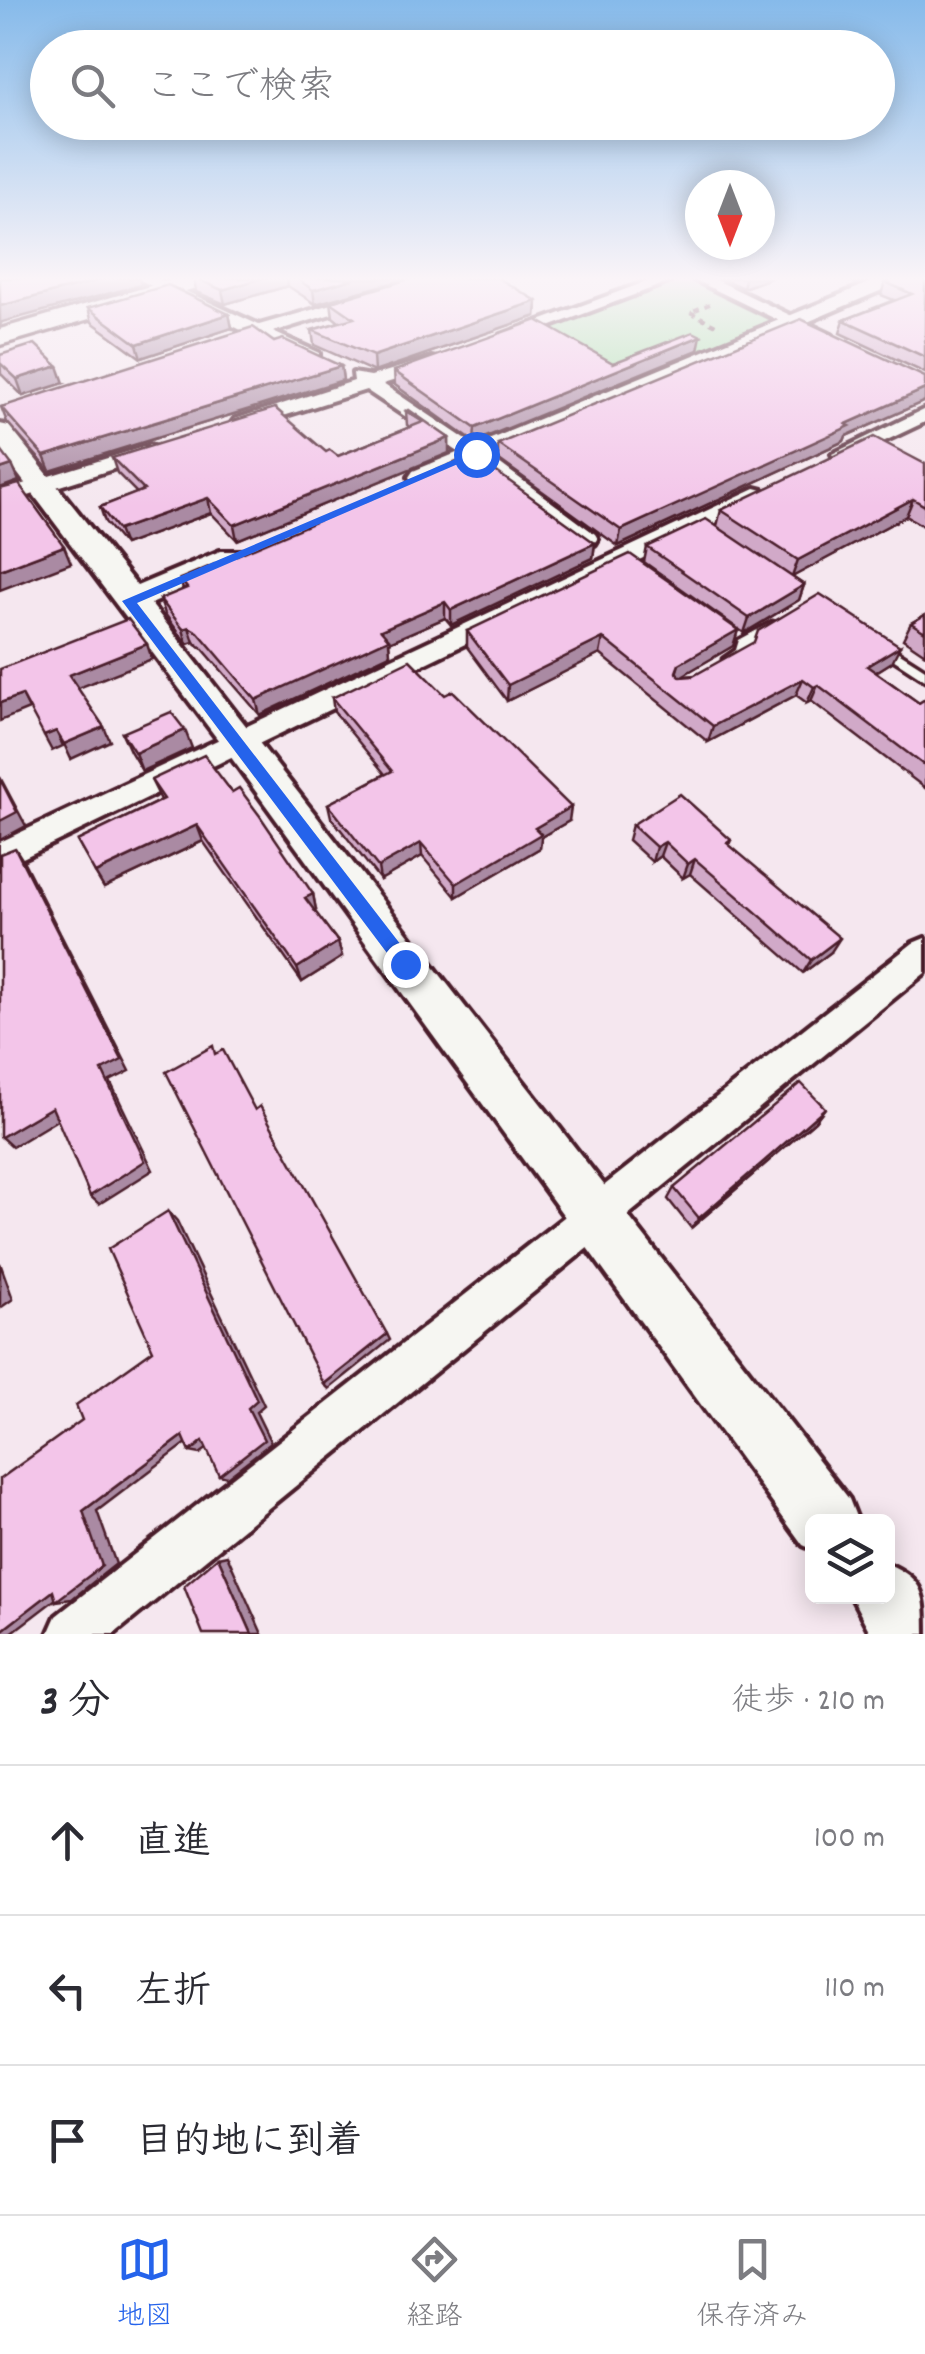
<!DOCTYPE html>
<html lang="ja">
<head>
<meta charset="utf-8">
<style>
  body { margin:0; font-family:Dekko,"Klee One",sans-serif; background:#f2f2f3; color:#2b2b33 }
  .controls { position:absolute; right:30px; bottom:30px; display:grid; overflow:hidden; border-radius:15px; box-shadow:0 5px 25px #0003 }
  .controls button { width:90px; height:90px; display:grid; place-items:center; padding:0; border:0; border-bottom:2px solid #e1e1e2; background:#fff; color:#2b2b33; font:50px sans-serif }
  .compass { position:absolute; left:685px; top:170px; width:90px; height:90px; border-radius:50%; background:#fff; box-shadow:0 5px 25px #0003; rotate:180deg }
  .stop { position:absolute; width:30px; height:30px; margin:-22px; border:8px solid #2563eb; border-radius:50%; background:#fff }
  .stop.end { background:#2563eb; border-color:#fff; box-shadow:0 2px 10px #0008 }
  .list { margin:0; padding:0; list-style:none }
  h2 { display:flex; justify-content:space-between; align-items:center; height:130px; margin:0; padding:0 40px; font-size:42px }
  h2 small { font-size:32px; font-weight:400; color:#7c7c81 }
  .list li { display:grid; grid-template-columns:65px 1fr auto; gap:30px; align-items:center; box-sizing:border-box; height:150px; padding:0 40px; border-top:2px solid #e1e1e2 }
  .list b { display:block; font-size:38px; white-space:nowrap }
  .list em { font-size:32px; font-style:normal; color:#7c7c81 }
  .icon { flex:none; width:55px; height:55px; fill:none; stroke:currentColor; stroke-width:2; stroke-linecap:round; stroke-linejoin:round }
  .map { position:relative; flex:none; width:925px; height:1634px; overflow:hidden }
  .search { position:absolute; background:#fff; box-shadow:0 5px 25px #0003; left:30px; right:30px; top:30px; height:110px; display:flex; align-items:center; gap:25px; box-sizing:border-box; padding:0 35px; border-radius:55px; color:#7c7c81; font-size:38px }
  .sheet { height:580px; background:#fff }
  nav { display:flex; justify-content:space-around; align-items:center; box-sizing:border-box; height:140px; border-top:2px solid #e1e1e2; background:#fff; font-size:28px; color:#7c7c81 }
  nav a { display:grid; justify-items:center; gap:5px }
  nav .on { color:#2563eb }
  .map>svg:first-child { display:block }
  .green { fill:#a4e1a8; stroke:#77806a; stroke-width:2.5 }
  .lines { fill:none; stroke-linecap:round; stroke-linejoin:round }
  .service-casing { stroke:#4a1f2b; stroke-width:7 }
  .minor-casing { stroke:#4a1f2b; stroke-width:8 }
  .tertiary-casing { stroke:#4a1f2b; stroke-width:8 }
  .secondary-casing { stroke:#4a1f2b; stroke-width:7 }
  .path { stroke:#4a1f2b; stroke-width:4; stroke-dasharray:6 5; stroke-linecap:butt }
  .service { fill:#f6f6f2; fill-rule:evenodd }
  .minor { fill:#f6f6f2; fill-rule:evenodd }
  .tertiary { fill:#f6f6f2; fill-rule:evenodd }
  .secondary { fill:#f6f6f2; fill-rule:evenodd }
  .wall { fill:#d1a9c8; stroke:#4a1f2b; stroke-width:2.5 }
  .shaded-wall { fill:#aa8aa3; stroke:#4a1f2b; stroke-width:2.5 }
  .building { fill:#f3c5e9; stroke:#4a1f2b; stroke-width:2.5 }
  .route { fill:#2563eb }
</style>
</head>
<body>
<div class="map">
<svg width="925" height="1634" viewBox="0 0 925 1634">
  <rect width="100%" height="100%" fill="#f5e7ef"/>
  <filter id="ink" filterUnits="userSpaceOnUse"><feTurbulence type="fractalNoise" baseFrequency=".01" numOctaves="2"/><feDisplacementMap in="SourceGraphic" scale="20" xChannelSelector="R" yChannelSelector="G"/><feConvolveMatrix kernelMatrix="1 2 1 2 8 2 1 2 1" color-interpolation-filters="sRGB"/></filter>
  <g filter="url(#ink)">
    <polygon class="green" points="680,280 688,280 772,321 629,379 541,329"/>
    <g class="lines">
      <g class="service-casing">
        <g id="service">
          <polygon points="772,622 776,623 776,629 750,645 747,655 734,662 724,662 723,659 736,650 739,640"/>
          <polygon points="878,639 925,669 925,680 873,646 873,640"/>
        </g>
      </g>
      <g class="minor-casing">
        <g id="minor">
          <polygon points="136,278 157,278 259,325 423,278 448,278 273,332 319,353 319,361 313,362 256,337 244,337 243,331"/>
          <polygon points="656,278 679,278 514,340 508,341 499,336"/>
          <polygon points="691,278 712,278 832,335 817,339"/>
          <polygon points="431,358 437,359 437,367 383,384 483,451 595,534 598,539 595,544 579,544 469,459 366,390 242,429 232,423 235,419 354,381 353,373 371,376"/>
          <polygon points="925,409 925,422 849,458 835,458 832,454"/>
          <polygon points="150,445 160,451 157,455 0,505 0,491"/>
          <polygon points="755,488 763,490 766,495 763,500 0,869 0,842"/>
          <polygon points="925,938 925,973 114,1634 48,1634 56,1616 913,943"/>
        </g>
      </g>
      <g class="tertiary-casing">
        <g id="tertiary">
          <polygon points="881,278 910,278 433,483 413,483 409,477 413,471"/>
          <polygon points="0,424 9,426 137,586 220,551 242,551 247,558 242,565 151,604 849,1499 858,1522 812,1522 812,1549 803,1545 225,749 0,450"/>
          <path d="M888,1564c37,16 37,32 37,70h-54l-20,-38h37z"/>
        </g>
      </g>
      <g class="secondary-casing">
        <polygon id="secondary" points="178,278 216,278 213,283 0,345 0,329"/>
      </g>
      <polyline class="path" points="710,304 690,312 718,326"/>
      <use href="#service" class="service"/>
      <use href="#minor" class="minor"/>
      <use href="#tertiary" class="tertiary"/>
      <use href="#secondary" class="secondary"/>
    </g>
    <g class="wall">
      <polygon points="194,278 410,278 315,304 288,286 225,304 196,292"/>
      <polygon points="720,278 771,278 743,288"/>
      <polygon points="842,278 872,278 857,284"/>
      <polygon points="925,278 925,373 840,333 844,320 894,300 881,295 885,282"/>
      <polygon points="537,301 536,316 374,372 314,345 312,330 339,322 333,317 331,302"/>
      <polygon points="88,308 229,314 232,328 141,358 92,322"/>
      <polygon points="274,342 341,366 343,380 50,471 7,422 1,407"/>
      <polygon points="698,350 474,442 395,385 394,371 613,363"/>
      <polygon points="0,355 64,383 23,396 1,374"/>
      <polygon points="925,377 925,401 846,436 844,441 618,546 498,459 498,444"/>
      <polygon points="406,411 449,438 449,453 237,540 211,513 124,545 105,522 100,507 137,493 117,473 112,458 326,452 338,456 410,427 407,425"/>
      <polygon points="925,464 925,527 906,516 792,577 804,585 799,600 744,633 644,562 647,547 717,526 721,510"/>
      <polygon points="595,543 593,558 451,625 445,618 389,642 390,654 260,715 202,648 194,642 187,644 165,614 160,599 183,590 180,579"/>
      <polygon points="925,615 925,654 903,639 911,623"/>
      <polygon points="738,630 733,646 681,676 892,662 876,672 919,703 925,699 925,788 811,701 807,703 796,695 708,742 600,654 507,701 467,647 467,631"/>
      <polygon points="332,698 569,821 541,837 540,848 456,897 422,856 380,880 331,817 328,804 385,774 334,712"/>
      <polygon points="122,733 192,748 142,771 130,751"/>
      <polygon points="151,780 313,894 316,910 314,911 338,942 342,957 302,982 203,841 104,888 77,841 161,800"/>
      <polygon points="632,825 731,840 729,845 831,952 803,973 690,874 683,878 660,856 652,862 628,840"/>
      <polygon points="825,1108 815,1121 691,1228 668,1199 674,1188"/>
    </g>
    <g class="shaded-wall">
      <polygon points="108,278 139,278 141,285 2,322 0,325 0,306"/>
      <polygon points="263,278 287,278 288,286 225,304 222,290"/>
      <polygon points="356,278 410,278 315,304 313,290"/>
      <polygon points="745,278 771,278 743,288"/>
      <polygon points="859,278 872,278 857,284"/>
      <polygon points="537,301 536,316 374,372 373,356"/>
      <polygon points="229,314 232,328 141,358 137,344"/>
      <polygon points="701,336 698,350 474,442 475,428"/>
      <polygon points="58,366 64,383 23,396 17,379"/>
      <polygon points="341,366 343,380 50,471 44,456"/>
      <polygon points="925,389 925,401 846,436 844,441 618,546 621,530 846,424"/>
      <polygon points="449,438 449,453 237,540 234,525"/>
      <polygon points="12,465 19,481 0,488 0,469"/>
      <polygon points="208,498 211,513 124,545 118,530"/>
      <polygon points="913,499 906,516 792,577 798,560"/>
      <polygon points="595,543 593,558 451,625 451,610"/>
      <polygon points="64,546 71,563 0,590 0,570"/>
      <polygon points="804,585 799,600 744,633 749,618"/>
      <polygon points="445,602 445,618 389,642 390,654 260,715 256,700 381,630"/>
      <polygon points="189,627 194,642 187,644 183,629"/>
      <polygon points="738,630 733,646 675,680 672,688 679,664"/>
      <polygon points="603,638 600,654 507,701 508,685"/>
      <polygon points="147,644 152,659 76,689 69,675"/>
      <polygon points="900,646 892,662 860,682 867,666"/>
      <polygon points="803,679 796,695 708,742 713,726"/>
      <polygon points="818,685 811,701 807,703 814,687"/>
      <polygon points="22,695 29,709 0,721 0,703"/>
      <polygon points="104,727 110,741 71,759 64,744"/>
      <polygon points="185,730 192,748 142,771 135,753"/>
      <polygon points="56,731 63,746 52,751 44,736"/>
      <polygon points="0,777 26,826 0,840"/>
      <polygon points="571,807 569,821 541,837 540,848 456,897 456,884 535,828"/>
      <polygon points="197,825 203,841 104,888 95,873"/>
      <polygon points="665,842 660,856 652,862 656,847"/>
      <polygon points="421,843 422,856 380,880 378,867"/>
      <polygon points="15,848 24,862 130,1071 110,1081 153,1170 99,1204 90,1196 102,1070"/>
      <polygon points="695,859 690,874 683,878 688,864"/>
      <polygon points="313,894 316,910 309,914 305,898"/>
      <polygon points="840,938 831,952 803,973 811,960"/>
      <polygon points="338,942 342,957 302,982 297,968"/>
      <polygon points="52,1107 62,1117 12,1147 1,1137"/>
      <polygon points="825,1108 815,1121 691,1228 699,1218"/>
      <polygon points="168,1211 177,1221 264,1405 256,1412 271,1443 227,1477 219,1475 248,1408"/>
      <polygon points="0,1263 13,1299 0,1308"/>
      <polygon points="387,1334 390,1340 329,1389 324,1384"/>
      <polygon points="183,1436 192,1439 97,1511 116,1564 72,1599 56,1601 83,1511"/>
      <polygon points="203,1441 213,1444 200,1454 190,1452"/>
      <polygon points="227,1555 262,1634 252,1634 218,1557"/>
      <polygon points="69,1589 10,1634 0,1634 0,1632 53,1591"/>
    </g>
    <g class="building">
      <polygon points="0,278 108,278 0,306"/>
      <polygon points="195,278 263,278 222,290"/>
      <polygon points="296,278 356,278 313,290"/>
      <polygon points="413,278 498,278 537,301 373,356 312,330 354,318 331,302"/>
      <polygon points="895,278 925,278 925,357 844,320 912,294 885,282"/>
      <polygon points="168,285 229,314 137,344 88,308"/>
      <polygon points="801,319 925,377 925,389 846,424 850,426 621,530 498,444"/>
      <polygon points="537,320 613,363 693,332 701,336 475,428 394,371"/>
      <polygon points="253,327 274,342 283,339 341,366 44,456 1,407"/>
      <polygon points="35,344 58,366 17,379 0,363 0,355"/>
      <polygon points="275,408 326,452 330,450 338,456 423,422 406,411 409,410 449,438 234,525 208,498 118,530 100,507 144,490 112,458"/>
      <polygon points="874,437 925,464 925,506 913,499 798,560 721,510"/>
      <polygon points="0,449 12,465 0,469"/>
      <polygon points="473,455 595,543 451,610 445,602 381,630 389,639 256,700 198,632 189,627 183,629 160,599 187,588 180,579"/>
      <polygon points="19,484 64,546 0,570 0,489"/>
      <polygon points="706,519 804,585 749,618 647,547"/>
      <polygon points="630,554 738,630 679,664 676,672 681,677 693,676 754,642 758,631 820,594 900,646 867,666 919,703 925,699 925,766 818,685 814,687 803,679 713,726 603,638 508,685 467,631"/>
      <polygon points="925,615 925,632 911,623"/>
      <polygon points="128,619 147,644 69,675 104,727 64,744 56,731 44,736 22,695 0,703 0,669"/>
      <polygon points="410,660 445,695 453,691 571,807 535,828 541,834 456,884 421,843 378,867 328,804 392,771 332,698"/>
      <polygon points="171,712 185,730 135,753 122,733"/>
      <polygon points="204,755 232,792 239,788 260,816 313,894 305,898 338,942 297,968 197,825 95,873 77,841 164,799 151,780"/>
      <polygon points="0,779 17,812 0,821"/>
      <polygon points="680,794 731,840 727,843 840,938 811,960 695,859 688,864 665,842 656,847 632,825"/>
      <polygon points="15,848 122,1060 102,1070 145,1161 90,1196 52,1107 1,1137 0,1136 0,854"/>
      <polygon points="213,1046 215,1054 223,1050 255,1110 260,1106 387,1334 324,1384 166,1072"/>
      <polygon points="801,1083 825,1108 699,1218 674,1188"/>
      <polygon points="168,1211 257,1400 248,1408 264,1440 219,1475 203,1441 190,1452 183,1436 83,1511 102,1566 56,1601 53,1591 0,1632 0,1479 82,1420 76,1405 153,1350 108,1249"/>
      <polygon points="218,1557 252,1634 203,1634 184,1586"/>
    </g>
  </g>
  <linearGradient id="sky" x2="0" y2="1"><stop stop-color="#86baea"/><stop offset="0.55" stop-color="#faf4f8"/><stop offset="1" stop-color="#faf4f8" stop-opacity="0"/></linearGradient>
  <rect width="925" height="507" fill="url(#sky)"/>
  <polygon class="route" points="472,452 481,454 137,603 411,958 414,964 405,972 399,969 122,601"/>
</svg>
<div class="controls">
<button><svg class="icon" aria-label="layers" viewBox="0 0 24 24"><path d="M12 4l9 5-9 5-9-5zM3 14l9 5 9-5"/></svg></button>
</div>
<svg class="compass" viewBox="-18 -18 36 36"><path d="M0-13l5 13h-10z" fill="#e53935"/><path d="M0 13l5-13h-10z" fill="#7c7c81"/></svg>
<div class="stop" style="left:476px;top:454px"></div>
<div class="stop end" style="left:405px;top:964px"></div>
<div class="search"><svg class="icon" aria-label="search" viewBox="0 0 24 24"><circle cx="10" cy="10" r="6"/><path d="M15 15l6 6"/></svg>ここで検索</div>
</div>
<section class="sheet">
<h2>3 分<small>徒歩 · 210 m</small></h2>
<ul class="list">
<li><svg class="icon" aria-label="ahead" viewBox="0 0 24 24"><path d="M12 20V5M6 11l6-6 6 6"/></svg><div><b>直進</b></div><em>100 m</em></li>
<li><svg class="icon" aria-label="left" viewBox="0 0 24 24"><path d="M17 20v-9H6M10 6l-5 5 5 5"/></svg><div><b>左折</b></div><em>110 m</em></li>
<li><svg class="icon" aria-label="arrive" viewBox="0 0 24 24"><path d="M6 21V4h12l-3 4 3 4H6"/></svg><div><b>目的地に到着</b></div></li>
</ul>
</section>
<nav>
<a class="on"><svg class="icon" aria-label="map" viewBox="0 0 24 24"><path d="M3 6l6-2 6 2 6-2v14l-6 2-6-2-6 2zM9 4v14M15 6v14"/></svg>地図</a>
<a><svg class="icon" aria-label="directions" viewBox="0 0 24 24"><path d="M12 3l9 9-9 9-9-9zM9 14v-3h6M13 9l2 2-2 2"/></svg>経路</a>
<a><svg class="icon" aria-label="saved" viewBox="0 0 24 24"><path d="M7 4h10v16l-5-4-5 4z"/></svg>保存済み</a>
</nav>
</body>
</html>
